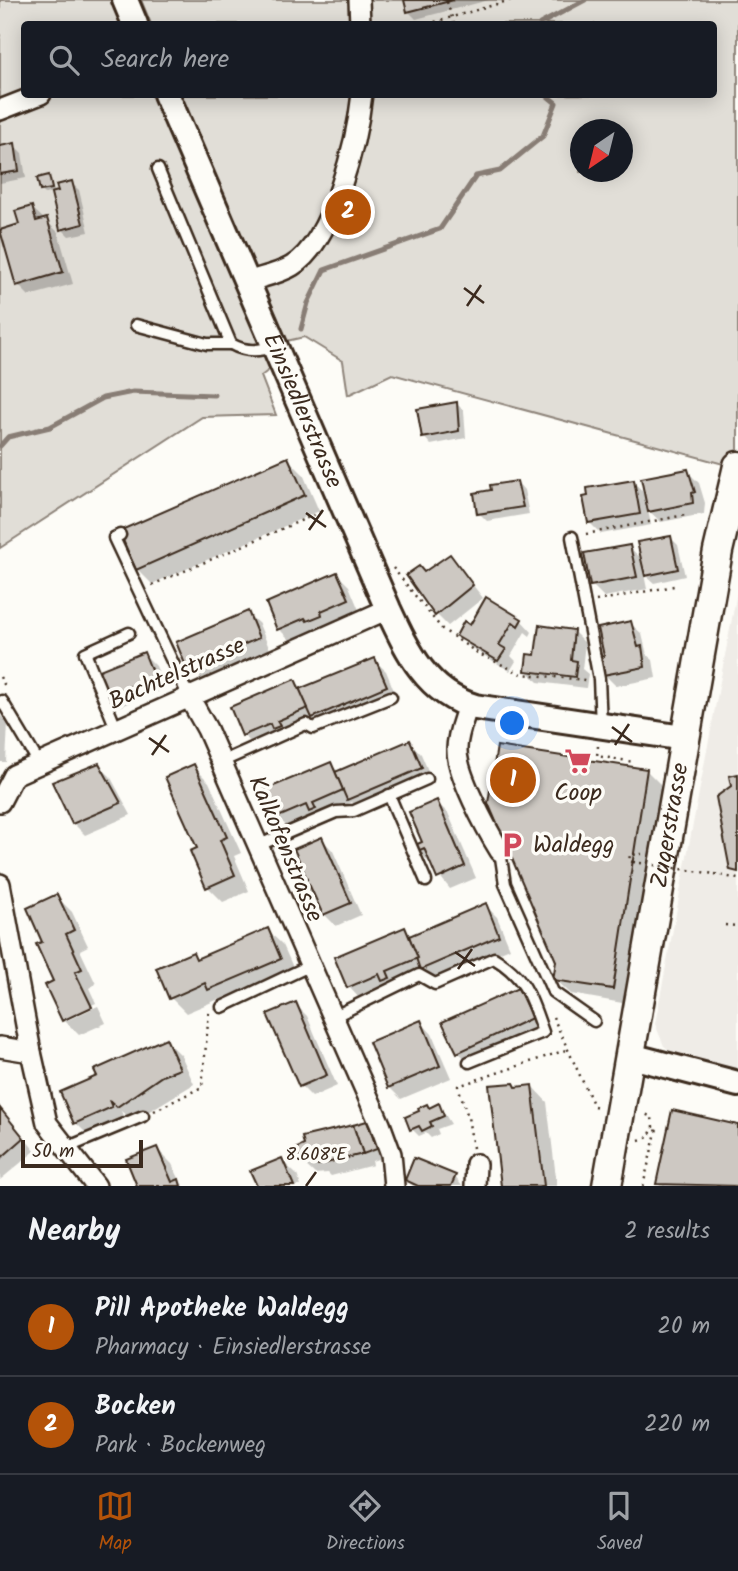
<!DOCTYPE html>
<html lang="en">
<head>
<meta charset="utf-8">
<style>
  body { margin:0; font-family:Kalam,sans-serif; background:#242831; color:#f1f3f6 }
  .compass { position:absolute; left:570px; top:119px; width:63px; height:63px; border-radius:50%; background:#171b24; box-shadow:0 4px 18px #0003; rotate:215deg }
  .scale { position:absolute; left:21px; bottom:18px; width:122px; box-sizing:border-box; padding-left:7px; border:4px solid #3b2a1e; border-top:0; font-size:19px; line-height:24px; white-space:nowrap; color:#3b2a1e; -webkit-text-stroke:5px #fdfcf7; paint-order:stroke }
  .you { position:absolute; left:513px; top:724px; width:24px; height:24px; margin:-18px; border:5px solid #fff; border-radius:50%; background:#1a73e8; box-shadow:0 0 0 10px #1a73e833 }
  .badge { display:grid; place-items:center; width:46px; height:46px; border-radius:50%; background:#b45309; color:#fff; font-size:23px; font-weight:700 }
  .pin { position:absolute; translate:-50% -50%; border:4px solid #fff; box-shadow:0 2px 7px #0006 }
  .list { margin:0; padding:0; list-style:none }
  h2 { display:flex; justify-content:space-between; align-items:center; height:91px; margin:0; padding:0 28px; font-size:30px }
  h2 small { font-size:23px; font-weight:400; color:#9ea1a6 }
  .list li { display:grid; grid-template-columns:46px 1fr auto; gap:21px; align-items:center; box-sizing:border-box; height:98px; padding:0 28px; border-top:2px solid #363941 }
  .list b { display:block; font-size:26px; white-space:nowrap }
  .list p { margin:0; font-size:23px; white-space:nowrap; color:#9ea1a6 }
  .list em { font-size:23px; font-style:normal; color:#9ea1a6 }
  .icon { flex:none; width:38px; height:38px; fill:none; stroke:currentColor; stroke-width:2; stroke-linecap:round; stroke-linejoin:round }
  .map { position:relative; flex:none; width:738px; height:1186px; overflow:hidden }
  .search { position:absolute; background:#171b24; box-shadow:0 4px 18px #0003; left:21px; right:21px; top:21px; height:77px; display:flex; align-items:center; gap:18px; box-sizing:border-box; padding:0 24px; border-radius:7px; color:#9ea1a6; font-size:26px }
  .sheet { height:287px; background:#171b24 }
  nav { display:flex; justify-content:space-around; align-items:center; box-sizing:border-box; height:98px; border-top:2px solid #363941; background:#171b24; font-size:19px; color:#9ea1a6 }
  nav a { display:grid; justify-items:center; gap:4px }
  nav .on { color:#b45309 }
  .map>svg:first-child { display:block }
  .built { fill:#efece7 }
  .green { fill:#e1ded7; stroke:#8e847a; stroke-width:2; fill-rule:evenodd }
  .shadow { fill:#0003 }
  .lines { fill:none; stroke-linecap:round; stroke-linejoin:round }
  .stream { stroke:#887d74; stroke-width:5 }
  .building { fill:#cdc8c2; stroke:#3b2a1e; stroke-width:2 }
  .service-casing { stroke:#3b2a1e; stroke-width:15 }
  .minor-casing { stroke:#3b2a1e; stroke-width:24 }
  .tertiary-casing { stroke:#3b2a1e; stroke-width:30 }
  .secondary-casing { stroke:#3b2a1e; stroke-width:33 }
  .path { stroke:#3b2a1e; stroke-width:2.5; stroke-dasharray:2 5; stroke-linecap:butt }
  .service { stroke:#fdfcf7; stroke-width:10 }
  .minor { stroke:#fdfcf7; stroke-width:19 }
  .tertiary { stroke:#fdfcf7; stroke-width:24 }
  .secondary { stroke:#fdfcf7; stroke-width:28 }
  .path-bridge { stroke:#3b2a1e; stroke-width:2.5; stroke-dasharray:2 5; stroke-linecap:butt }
  .ticks { fill:none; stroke:#3b2a1e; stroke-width:2.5 }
  .labels { text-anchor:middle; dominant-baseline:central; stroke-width:7; stroke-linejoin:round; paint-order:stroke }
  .street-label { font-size:24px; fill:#3b2a1e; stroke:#fdfcf7 }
  .poi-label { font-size:24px; fill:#3b2a1e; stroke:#fdfcf7 }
  .ticks-label { font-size:18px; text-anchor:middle; fill:#3b2a1e; stroke:#fdfcf7; stroke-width:7; stroke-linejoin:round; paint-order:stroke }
</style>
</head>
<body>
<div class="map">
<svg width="738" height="1186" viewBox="0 0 738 1186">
  <rect width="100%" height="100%" fill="#fdfcf7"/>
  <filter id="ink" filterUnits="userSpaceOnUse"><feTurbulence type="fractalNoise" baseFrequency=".0143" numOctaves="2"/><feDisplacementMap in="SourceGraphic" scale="14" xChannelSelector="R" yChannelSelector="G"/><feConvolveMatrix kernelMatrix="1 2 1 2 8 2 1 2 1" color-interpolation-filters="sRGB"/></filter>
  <g filter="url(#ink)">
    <polygon class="built" points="738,587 738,1073 679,1057 664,1046 655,1024"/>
    <g class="green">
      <polygon points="0,0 124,0 135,24 24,24 24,94 166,95 281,361 261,376 276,415 202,417 0,548"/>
      <path d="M141,0h597v468l-346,-94 -44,21 -5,-34 -39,-24 -22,5 -102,-247 534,-1v-70h-563zM580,130h42v42h-42z"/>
    </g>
    <g class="shadow">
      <polygon points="406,0 489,0 416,19 409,12"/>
      <polygon points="14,145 22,153 26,178 0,183 0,148"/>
      <polygon points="49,177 55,194 71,183 79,190 89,232 69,236 62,229 52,192 45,194 41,190"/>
      <polygon points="32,208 58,232 73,284 29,296 18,285 21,225"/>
      <polygon points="456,403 464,411 466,438 431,445 424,437"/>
      <polygon points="288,459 303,474 319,511 152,584 137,569"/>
      <polygon points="687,471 699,483 705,503 704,514 661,522 648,510 651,525 601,534 589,522 633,482 646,494"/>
      <polygon points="517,482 524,490 529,514 487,521 479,513"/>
      <polygon points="671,538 678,545 685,576 654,583 644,574 647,589 604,597 592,585 629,547 643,560"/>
      <polygon points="450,556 483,598 448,626 436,614 425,574"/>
      <polygon points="337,574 349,586 359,610 331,623 333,627 320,632 317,629 290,640 279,629"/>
      <polygon points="247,613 259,624 270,650 241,662 242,666 230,671 226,668 201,679 189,668"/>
      <polygon points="521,620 532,632 530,636 525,632 511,656 516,661 510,671 470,647 458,635 471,627"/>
      <polygon points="630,623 642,634 647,655 653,660 656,678 616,686 604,674 606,657"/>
      <polygon points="573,631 585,643 582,669 588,674 586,688 538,682 527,671 537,657"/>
      <polygon points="144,654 156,666 165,689 119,707 108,695"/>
      <polygon points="374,660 386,671 397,698 325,729 316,720 287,733 290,738 285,740 281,735 255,746 243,735 295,681 303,689"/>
      <polygon points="0,715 8,723 6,762 0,762"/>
      <polygon points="410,742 421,754 432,780 360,810 352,802 289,829 278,817 330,764 339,772"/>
      <polygon points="98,765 110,776 131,815 85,835 73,823"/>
      <polygon points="194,767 209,782 241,853 234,856 249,891 223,902 208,887"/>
      <polygon points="647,771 662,786 628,1004 571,994 555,979"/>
      <polygon points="436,802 448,813 476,878 450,889 419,850"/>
      <polygon points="322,839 333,851 361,915 336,926 324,914 317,897 304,887 309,880"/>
      <polygon points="56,896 72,912 88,946 80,950 96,984 89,988 96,1003 68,1016 68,1020 98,1006 106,1023 79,1035 64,1020 45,943"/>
      <polygon points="485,905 497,917 510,948 433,980 424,972 360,999 349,987 404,929 412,936"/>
      <polygon points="267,930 283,945 296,974 225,1005 219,999 186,1013 171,998 192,954 198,960"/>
      <polygon points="518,990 529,1002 542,1030 470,1063 458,1052"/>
      <polygon points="295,1004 307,1016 337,1086 312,1097 301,1086"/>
      <polygon points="421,1022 432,1034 451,1078 401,1099 389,1087"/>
      <polygon points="166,1040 181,1055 194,1084 133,1121 121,1111 126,1123 91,1138 76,1123 99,1077"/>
      <polygon points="514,1084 518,1089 532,1086 547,1102 557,1186 502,1186"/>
      <polygon points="439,1105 451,1124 437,1129 439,1134 431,1138 426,1133 419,1136 412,1129 422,1112 427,1106 430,1109"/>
      <polygon points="0,1108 35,1151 0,1180"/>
      <polygon points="367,1123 374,1130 384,1157 372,1161 373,1165 331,1176 328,1173 315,1174 303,1163 306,1147"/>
      <polygon points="738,1127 738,1186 660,1186 658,1183"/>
      <polygon points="157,1149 172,1164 183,1186 138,1186"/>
      <polygon points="281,1160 297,1175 301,1186 259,1186"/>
      <polygon points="455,1177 462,1186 413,1186 407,1180"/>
    </g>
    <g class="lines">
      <g class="stream">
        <polyline points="540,24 585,0"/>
        <polyline points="301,329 308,303 324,270 440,229 476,176 500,171 543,136 556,103 545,94"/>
        <polyline points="0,446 8,437 50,427 103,398 133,392 214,395"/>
      </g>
    </g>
    <g class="building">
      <polygon points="404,0 454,0 407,12"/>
      <polygon points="15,143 19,171 0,174 0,146"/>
      <polygon points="49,175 52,189 40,191 37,178"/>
      <polygon points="72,181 83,224 60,230 51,193 58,191 56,185"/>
      <polygon points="32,206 36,221 47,218 63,272 16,286 0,230 19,224 15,211"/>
      <polygon points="457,402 459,431 422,438 417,409"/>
      <polygon points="288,457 305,495 136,570 119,531"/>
      <polygon points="688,469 695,492 692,493 693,503 648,512 641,478"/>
      <polygon points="634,480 640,514 588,523 583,497 588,496 587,488"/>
      <polygon points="517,481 523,507 477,514 474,493 491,490 490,485"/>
      <polygon points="671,536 678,569 645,576 637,542"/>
      <polygon points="630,545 637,577 590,586 584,553"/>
      <polygon points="450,554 473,585 435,616 406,575 419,566 424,572"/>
      <polygon points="337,572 349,599 321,611 322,615 307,621 305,618 277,630 266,603"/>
      <polygon points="486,597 522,619 518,626 513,622 499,645 506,649 498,661 456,636 464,621 470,625"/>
      <polygon points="248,611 259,638 231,650 232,654 216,661 215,657 187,669 176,642"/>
      <polygon points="631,621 638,647 642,646 645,667 603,675 598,658 604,656 598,628"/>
      <polygon points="539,625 574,630 571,660 577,661 575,677 525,671 527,654 535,655"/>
      <polygon points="144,652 154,677 106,696 97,671"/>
      <polygon points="375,658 387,686 312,718 299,689"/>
      <polygon points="295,679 308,708 277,721 280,726 272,729 270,724 242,736 230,707"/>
      <polygon points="410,740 422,768 347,800 335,772"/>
      <polygon points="497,746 647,769 613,989 553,980 556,961 488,803"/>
      <polygon points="331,762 343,790 313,803 316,809 309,812 306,805 276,818 264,790"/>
      <polygon points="99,763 121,803 72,824 52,782"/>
      <polygon points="194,764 227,837 220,840 235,875 206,888 190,851 197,848 165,777"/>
      <polygon points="738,774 738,872 730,870 716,797 731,786 729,776"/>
      <polygon points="437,800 465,866 437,879 424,848 418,851 415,845 422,842 409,812"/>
      <polygon points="322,837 351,903 323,915 309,884 302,888 300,882 307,879 294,849"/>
      <polygon points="57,894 74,930 66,934 82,969 75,972 92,1007 62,1021 45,985 53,981 36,944 42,942 27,908"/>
      <polygon points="486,903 499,936 420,970 409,936"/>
      <polygon points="405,927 418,958 387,971 390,978 382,981 379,974 347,988 334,957"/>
      <polygon points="268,928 281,959 208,990 205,983 169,999 156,968 193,952 196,959"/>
      <polygon points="518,988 532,1018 457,1053 442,1022"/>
      <polygon points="296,1002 327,1075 299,1087 267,1014"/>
      <polygon points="421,1020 440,1066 388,1088 369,1042"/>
      <polygon points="166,1038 180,1069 162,1076 117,1107 109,1100 112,1107 74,1124 60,1092 97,1076 94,1070"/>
      <polygon points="514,1083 516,1087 532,1085 544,1186 501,1186 489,1085"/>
      <polygon points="439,1103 444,1116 430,1122 432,1126 422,1131 419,1126 410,1130 405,1117 419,1111 418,1108 427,1104 429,1108"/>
      <polygon points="0,1108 24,1138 0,1159"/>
      <polygon points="672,1110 738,1125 738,1186 656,1184"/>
      <polygon points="367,1121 377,1149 363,1154 353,1125"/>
      <polygon points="353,1125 363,1154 318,1165 317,1161 301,1164 297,1148 304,1145 302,1137"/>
      <polygon points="157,1147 172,1182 179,1179 181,1186 137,1186 126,1159"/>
      <polygon points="282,1158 294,1186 257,1186 250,1171"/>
      <polygon points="414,1158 456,1175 451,1186 418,1186 405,1180"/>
    </g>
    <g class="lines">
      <g class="service-casing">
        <g id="service">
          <path d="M158,169l73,175c14,8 28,8 43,2"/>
          <polyline points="136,325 207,344 231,344"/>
          <polyline points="120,535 114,538 188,695"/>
          <polyline points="572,537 599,679 601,726"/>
          <polyline points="2,701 39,763"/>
          <polyline points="116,728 85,653 129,633"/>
          <polyline points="221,762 306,724 313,728 391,697"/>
          <polyline points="389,795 426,881"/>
          <polyline points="257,846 336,812 354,811 427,779"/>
          <polyline points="500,851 505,884 553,992 594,1021"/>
          <polyline points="222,1007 309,966"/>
          <path d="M333,1017l86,-42 16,9 59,-26c33,20 36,39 49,74l-74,30"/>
          <polyline points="66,1148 143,1116"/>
        </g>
      </g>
      <g class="minor-casing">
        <g id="minor">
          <polyline points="359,0 360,24"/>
          <polyline points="0,110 41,94"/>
          <path d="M247,282c14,-5 32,-8 45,-16 41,-25 65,-126 70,-172"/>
          <polyline points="188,695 207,729 380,1124 391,1154 394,1186"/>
          <path d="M468,705c-4,14 -11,29 -11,44 -1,24 30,81 43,102"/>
          <polyline points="0,802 14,775 388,609"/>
          <polyline points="0,884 31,1052 47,1123 96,1186"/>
          <polyline points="0,1047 31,1052"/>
          <polyline points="475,1186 476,1164"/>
        </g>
      </g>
      <g class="tertiary-casing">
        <g id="tertiary">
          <polyline points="125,0 135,24"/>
          <path id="s1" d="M166,94l222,515c20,43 39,84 87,98l209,31"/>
          <polyline points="631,1056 738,1084"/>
        </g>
      </g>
      <g class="secondary-casing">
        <g id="secondary">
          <path id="s2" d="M607,1186l111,-635 20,-85"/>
        </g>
      </g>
      <g class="path">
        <polyline points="447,2 454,24"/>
        <polyline points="428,24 511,0"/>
        <polyline points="586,534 685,515"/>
        <polyline points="393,568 442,629 479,654 522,674 585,680"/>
        <polyline points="152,585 323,511"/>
        <polyline points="596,601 674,586"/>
        <polyline points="0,677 6,688"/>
        <polyline points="598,746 597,756 634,762"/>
        <polyline points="633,862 629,861 630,855 642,854"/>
        <polyline points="715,874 738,879"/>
        <polyline points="725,925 738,926"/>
        <polyline points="553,1017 594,1106 598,1107"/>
        <polyline points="154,1111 202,1087 209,1012"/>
        <polyline points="639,1140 649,1137 653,1127 652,1117 645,1114"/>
        <polyline points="473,1148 468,1117 458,1086 566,1050"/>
        <polyline points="643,1186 657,1128 653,1127"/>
      </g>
      <use href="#service" class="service"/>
      <use href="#minor" class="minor"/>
      <use href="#tertiary" class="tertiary"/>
      <use href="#secondary" class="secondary"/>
      <polyline class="path-bridge" points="633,862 715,874"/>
    </g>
  </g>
  <path class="ticks" d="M464,288l20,15M467,306l14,-21M306,513l20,14M309,530l14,-20M612,727l20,15M149,738l20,14M615,745l14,-21M152,755l14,-20M455,952l20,14M458,969l14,-20M306,1186l10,-14"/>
  <defs>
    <g id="supermarket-bare" transform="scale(2.1)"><path d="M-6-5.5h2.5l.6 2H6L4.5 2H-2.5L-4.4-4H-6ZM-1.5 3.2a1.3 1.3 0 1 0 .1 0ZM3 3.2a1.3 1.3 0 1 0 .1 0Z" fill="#d1495b" stroke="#fdfcf7" stroke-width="2.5" paint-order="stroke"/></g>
    <g id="parking-bare" transform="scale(2.1)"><path d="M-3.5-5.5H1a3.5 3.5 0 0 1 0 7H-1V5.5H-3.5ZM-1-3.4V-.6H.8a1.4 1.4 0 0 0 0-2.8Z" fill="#d1495b" stroke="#fdfcf7" stroke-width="2.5" paint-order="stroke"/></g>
  </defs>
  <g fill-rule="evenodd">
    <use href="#supermarket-bare" x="578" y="761"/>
    <use href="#parking-bare" x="512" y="845"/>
  </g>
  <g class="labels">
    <g class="street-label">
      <text stroke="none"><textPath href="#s1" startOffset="345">Einsiedlerstrasse</textPath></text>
      <text transform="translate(177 674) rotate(-24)">Bachtelstrasse</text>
      <text stroke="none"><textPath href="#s2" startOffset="366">Zugerstrasse</textPath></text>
      <text transform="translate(285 849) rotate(67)">Kalkofenstrasse</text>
    </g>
    <g class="poi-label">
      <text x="578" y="793">Coop</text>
      <text x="533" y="845" text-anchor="start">Waldegg</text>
    </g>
  </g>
  <g class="ticks-label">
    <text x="316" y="1160">8.608°E</text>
  </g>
</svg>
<svg class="compass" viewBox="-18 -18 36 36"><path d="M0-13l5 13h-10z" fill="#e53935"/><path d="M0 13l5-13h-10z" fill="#9ea1a6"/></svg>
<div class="scale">50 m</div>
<div class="you"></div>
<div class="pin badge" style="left:513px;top:780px">1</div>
<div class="pin badge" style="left:348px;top:212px">2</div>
<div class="search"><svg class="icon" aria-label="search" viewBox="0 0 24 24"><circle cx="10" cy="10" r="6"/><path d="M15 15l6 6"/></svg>Search here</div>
</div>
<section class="sheet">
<h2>Nearby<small>2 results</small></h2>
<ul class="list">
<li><span class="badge">1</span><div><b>Pill Apotheke Waldegg</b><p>Pharmacy · Einsiedlerstrasse</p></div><em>20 m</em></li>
<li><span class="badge">2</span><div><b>Bocken</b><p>Park · Bockenweg</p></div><em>220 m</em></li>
</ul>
</section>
<nav>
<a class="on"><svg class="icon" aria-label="map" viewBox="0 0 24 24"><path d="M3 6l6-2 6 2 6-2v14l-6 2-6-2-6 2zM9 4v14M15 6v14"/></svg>Map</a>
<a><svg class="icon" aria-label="directions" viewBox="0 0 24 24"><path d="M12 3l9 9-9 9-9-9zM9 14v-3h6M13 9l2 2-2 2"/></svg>Directions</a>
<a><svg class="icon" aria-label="saved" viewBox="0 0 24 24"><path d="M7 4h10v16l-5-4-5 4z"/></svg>Saved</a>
</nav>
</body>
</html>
